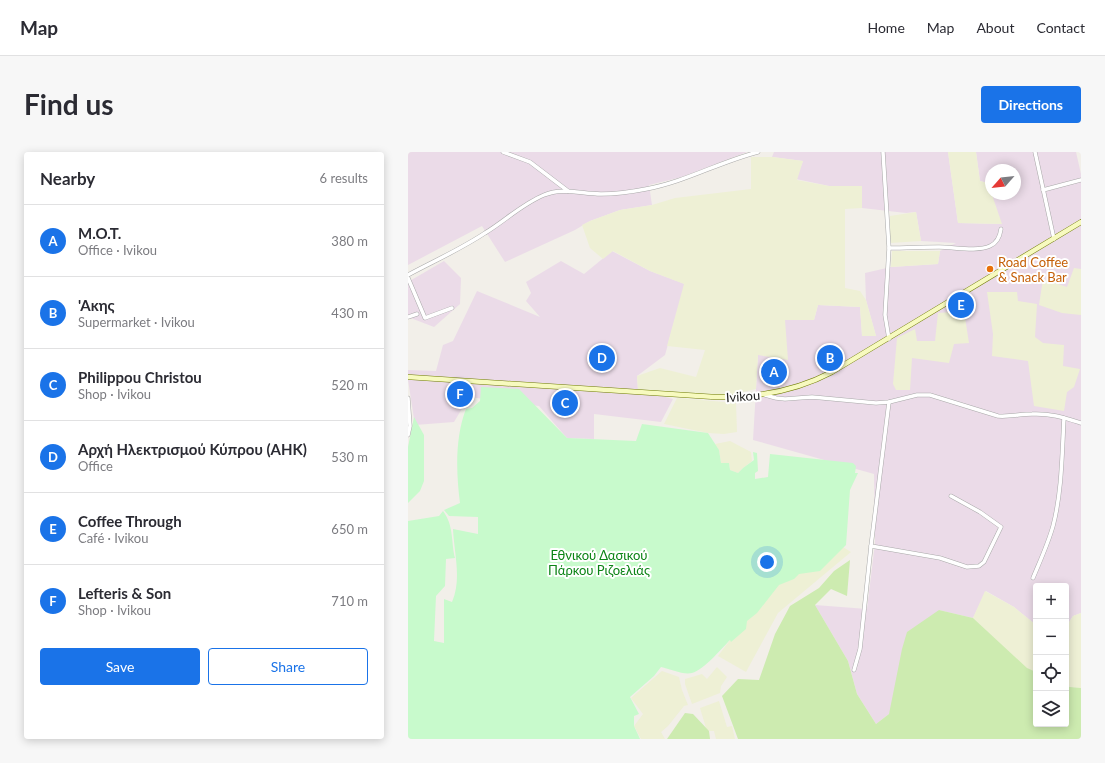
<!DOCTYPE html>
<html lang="en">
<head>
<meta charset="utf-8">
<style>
  body { margin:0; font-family:Lato,sans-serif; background:#f7f7f7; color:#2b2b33 }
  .controls { position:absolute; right:12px; bottom:12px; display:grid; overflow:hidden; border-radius:4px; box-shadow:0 2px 10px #0003 }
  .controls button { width:36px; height:36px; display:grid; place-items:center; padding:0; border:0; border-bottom:1px solid #e1e1e2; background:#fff; color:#2b2b33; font:20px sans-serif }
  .compass { position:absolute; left:577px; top:12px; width:36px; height:36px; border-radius:50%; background:#fff; box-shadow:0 2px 10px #0003; rotate:243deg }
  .you { position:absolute; left:359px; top:410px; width:14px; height:14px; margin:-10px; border:3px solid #fff; border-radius:50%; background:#1a73e8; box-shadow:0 0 0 6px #1a73e833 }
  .badge { display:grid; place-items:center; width:26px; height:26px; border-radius:50%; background:#1a73e8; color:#fff; font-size:13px; font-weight:700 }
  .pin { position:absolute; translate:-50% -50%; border:2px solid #fff; box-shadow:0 1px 4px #0006 }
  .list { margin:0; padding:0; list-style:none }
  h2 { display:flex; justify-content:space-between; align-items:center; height:52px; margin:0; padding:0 16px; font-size:17px }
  h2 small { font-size:13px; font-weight:400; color:#7c7c81 }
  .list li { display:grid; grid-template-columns:26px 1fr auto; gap:12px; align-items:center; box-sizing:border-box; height:72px; padding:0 16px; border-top:1px solid #e1e1e2 }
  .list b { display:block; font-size:15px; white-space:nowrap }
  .list p { margin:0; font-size:13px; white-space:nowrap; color:#7c7c81 }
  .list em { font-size:13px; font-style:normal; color:#7c7c81 }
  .actions { display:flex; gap:8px; padding:12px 16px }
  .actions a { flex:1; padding:9px 0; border:1px solid #1a73e8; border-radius:4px; text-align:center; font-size:14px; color:#1a73e8 }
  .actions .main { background:#1a73e8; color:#fff }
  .icon { flex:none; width:22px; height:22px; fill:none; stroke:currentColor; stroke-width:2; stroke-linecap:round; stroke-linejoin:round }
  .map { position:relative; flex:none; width:673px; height:587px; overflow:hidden; border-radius:4px }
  header { display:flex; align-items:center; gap:24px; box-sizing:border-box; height:56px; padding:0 20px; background:#fff; border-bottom:1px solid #e1e1e2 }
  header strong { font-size:19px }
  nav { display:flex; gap:22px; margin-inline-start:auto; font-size:14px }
  .intro { display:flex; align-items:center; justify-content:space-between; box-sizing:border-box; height:96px; padding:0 24px }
  h1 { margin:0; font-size:28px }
  .button { padding:10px 18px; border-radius:4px; background:#1a73e8; color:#fff; font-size:14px; font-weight:700 }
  main { display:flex; gap:24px; padding:0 24px }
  aside { flex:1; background:#fff; border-radius:4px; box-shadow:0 2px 10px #0003 }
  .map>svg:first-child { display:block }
  .industrial { fill:#ebdbe8 }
  .farmland { fill:#eef0d5 }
  .grass { fill:#cdebb0 }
  .park { fill:#c8facc }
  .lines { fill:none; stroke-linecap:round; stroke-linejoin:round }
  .street-casing { stroke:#a9a9a9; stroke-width:4.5 }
  .secondary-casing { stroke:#707d05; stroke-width:5.5 }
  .street { stroke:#fff; stroke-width:3.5 }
  .secondary { stroke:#f7fabf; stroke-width:4.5 }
  .food-dot { fill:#e8710a; stroke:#fff; stroke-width:1.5 }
  .labels { text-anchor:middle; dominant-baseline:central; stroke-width:4; stroke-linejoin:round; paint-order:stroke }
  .food-label { font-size:13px; fill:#c56008; stroke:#fff; text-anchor:start }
  .street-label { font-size:13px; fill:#222; stroke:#fff }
  .park-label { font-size:13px; fill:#0c8416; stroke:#fff }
</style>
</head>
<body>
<header>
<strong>Map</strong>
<nav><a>Home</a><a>Map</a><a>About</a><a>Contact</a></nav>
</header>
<div class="intro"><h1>Find us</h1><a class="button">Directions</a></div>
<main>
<aside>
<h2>Nearby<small>6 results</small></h2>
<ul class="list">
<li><span class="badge">A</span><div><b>M.O.T.</b><p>Office · Ivikou</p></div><em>380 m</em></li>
<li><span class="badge">B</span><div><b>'Ακης</b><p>Supermarket · Ivikou</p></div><em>430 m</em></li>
<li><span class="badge">C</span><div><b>Philippou Christou</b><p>Shop · Ivikou</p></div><em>520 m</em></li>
<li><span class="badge">D</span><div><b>Αρχή Ηλεκτρισμού Κύπρου (ΑΗΚ)</b><p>Office</p></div><em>530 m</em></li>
<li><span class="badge">E</span><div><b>Coffee Through</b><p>Café · Ivikou</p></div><em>650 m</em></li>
<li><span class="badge">F</span><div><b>Lefteris &amp; Son</b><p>Shop · Ivikou</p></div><em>710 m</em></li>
</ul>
<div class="actions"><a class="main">Save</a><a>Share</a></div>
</aside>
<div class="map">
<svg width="673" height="587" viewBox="0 0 673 587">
  <rect width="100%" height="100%" fill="#f2efe9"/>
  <g class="industrial">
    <polygon points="0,0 339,0 274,25 241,33 244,53 212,58 182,69 167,78 97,110 74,74 0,113"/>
    <polygon points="366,0 540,0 550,71 593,72 583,42 607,42 607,18 583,18 583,41 580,31 572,29 568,0 668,0 673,22 673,461 665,464 658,475 658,434 628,434 628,473 606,455 578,439 565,466 531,458 481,562 468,572 449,542 440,509 407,453 459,457 467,391 466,322 345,288 350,203 377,168 406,168 410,153 452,155 454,183 468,184 458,148 457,121 483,115 530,112 532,99 548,91 513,89 508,60 498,61 454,56 453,34 421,34 388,27 395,9 364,5"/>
    <polygon points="204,99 242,119 277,132 257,203 229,224 230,238 265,247 253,270 186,262 186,287 159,286 131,254 61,245 46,270 7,273 0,228 0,218 28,219 35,193 45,189 69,139 132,165 118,149 123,141 118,130 153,109 176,122"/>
    <polygon points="36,109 53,126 52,152 26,175 0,165 0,130"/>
  </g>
  <g class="farmland">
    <polygon points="540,0 568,0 572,29 580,31 594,72 550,71"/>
    <polygon points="343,5 365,5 395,9 389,28 421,34 454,34 454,56 437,57 437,136 452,139 458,148 468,184 454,184 452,155 410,153 406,168 377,168 380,208 350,203 348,237 321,243 230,238 229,224 252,216 288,225 297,198 259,194 276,132 242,119 205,99 195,107 182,96 174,73 182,69 212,58 244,53 267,46 343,37"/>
    <polygon points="508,60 513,89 482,91 482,64"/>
    <polygon points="484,99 532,99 530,112 483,115"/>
    <polygon points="666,116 673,117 673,163 654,161 631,153 635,127 659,135"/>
    <polygon points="579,140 609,140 610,149 629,152 627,185 635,191 656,193 655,214 672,217 666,235 659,240 656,259 626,254 620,209 584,204 585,182"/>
    <polygon points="556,159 561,191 546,192 541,211 504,206 502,238 488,238 485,232 489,186 507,177 509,189 527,189 530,161"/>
    <polygon points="269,246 328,251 329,280 316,282 300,281 256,272"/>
    <polygon points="322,289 343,300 344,309 335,316 330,321 322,318 321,311 313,311 311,298 307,292"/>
    <polygon points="430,392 443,400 370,461 338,520 310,504 366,429"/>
    <polygon points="577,439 606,455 628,473 628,520 619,517 565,466"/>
    <polygon points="673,461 673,536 662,535 658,534 658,475 665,464"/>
    <polygon points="309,515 319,525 313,534 312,541 284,552 277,532 277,527 294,522 299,527"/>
    <polygon points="254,519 271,525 274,538 280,553 276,554 260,574 253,580 257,587 233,587 226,574 235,562 223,546"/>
    <polygon points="311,549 319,575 324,574 327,587 308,587 306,579 301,579 298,576 292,556"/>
  </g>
  <g class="grass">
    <polygon points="442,408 439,444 423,437 407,453 440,509 449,542 468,572 481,562 494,497 499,480 531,458 565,466 619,516 628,520 628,572 658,572 658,534 662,535 673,536 673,587 330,587 314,544 330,527 351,528 367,482 382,454 411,436 426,419"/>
    <polygon points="277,561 285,562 301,579 302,587 259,587"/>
  </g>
  <g class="park">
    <path d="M73,235l38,2 48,49 69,3 6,-17 66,9 11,17 2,13h8l1,7 8,3 5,-5 11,-8 -1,-8 4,1 1,18 -3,2v6l13,-2 2,-23 83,9 3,3 -1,7h3l-8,17 -4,55 -26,26 -21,3 -5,5 -15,6 -22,28 -10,8 -1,8 -15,13 -1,-2c-9,9 -26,30 -38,33 -9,2 -22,-4 -31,-6l-7,9 -24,21 9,17 -5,2v10l6,13h-232v-218l31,-5 4,-5c11,14 8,31 12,47l-9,1 -1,27 -9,10 -2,45 10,2v-44l8,3c10,-23 2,-49 1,-73l25,5v-17l-29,-1 -5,-6 16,-7c-4,-30 -5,-66 6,-94l6,-1 8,-7z"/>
    <polygon points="6,265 16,283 16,329 12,339 0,351 0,295"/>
  </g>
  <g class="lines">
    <g class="street-casing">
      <g id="street">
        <polyline points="95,0 122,10 160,39"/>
        <polyline points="475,0 481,96 477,163 481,187"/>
        <polyline points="627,0 646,87"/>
        <polyline points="635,38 673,28"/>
        <path d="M481,96c17,0 34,-1 50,-1 15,0 38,5 51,-1 7,-3 10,-10 11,-17"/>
        <path d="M0,123c26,-14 53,-26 77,-42 20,-12 37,-29 59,-38 19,-8 37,-1 57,-1 15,0 30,-2 45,-5 39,-7 73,-27 112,-37"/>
        <polyline points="0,126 17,166 44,156"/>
        <polyline points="0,165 9,162"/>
        <path d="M357,243l11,3 9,1 27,-2 64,6 13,-1 28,-7h13l68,21c12,1 23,-2 34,-2 18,-1 33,4 49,9"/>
        <polyline points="0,246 2,274 0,283"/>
        <polyline points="463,394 532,406 559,415 571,414 576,410 593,375 572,360 543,344"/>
        <path d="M625,426c7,-17 15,-34 20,-52 9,-34 9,-73 11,-108"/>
        <polyline points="446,518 452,497 463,394 481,250"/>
      </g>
    </g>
    <g class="secondary-casing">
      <path id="secondary" d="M0,225l307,20c40,1 81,-6 117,-25l249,-150"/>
    </g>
    <use href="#street" class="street"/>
    <use href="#secondary" class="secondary"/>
  </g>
  <circle class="food-dot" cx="582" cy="117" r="4"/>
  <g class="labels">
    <g class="food-label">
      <text x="590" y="110">Road Coffee<tspan x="590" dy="15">&amp; Snack Bar</tspan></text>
    </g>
    <g class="street-label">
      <text transform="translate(335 244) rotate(-4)">Ivikou</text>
    </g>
    <g class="park-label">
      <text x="191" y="403">Εθνικού Δασικού<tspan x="191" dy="15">Πάρκου Ριζοελιάς</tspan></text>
    </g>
  </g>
</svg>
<div class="controls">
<button>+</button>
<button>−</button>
<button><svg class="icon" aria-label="locate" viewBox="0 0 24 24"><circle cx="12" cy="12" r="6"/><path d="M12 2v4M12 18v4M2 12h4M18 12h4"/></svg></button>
<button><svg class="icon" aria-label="layers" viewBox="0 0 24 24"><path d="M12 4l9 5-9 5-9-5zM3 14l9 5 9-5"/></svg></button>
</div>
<svg class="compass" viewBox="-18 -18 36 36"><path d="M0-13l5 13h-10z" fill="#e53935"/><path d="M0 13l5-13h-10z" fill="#7c7c81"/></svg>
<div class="you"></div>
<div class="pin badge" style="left:366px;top:220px">A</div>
<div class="pin badge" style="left:422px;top:206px">B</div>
<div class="pin badge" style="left:157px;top:251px">C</div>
<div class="pin badge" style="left:194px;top:206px">D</div>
<div class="pin badge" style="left:553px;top:153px">E</div>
<div class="pin badge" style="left:52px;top:242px">F</div>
</div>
</main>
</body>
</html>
